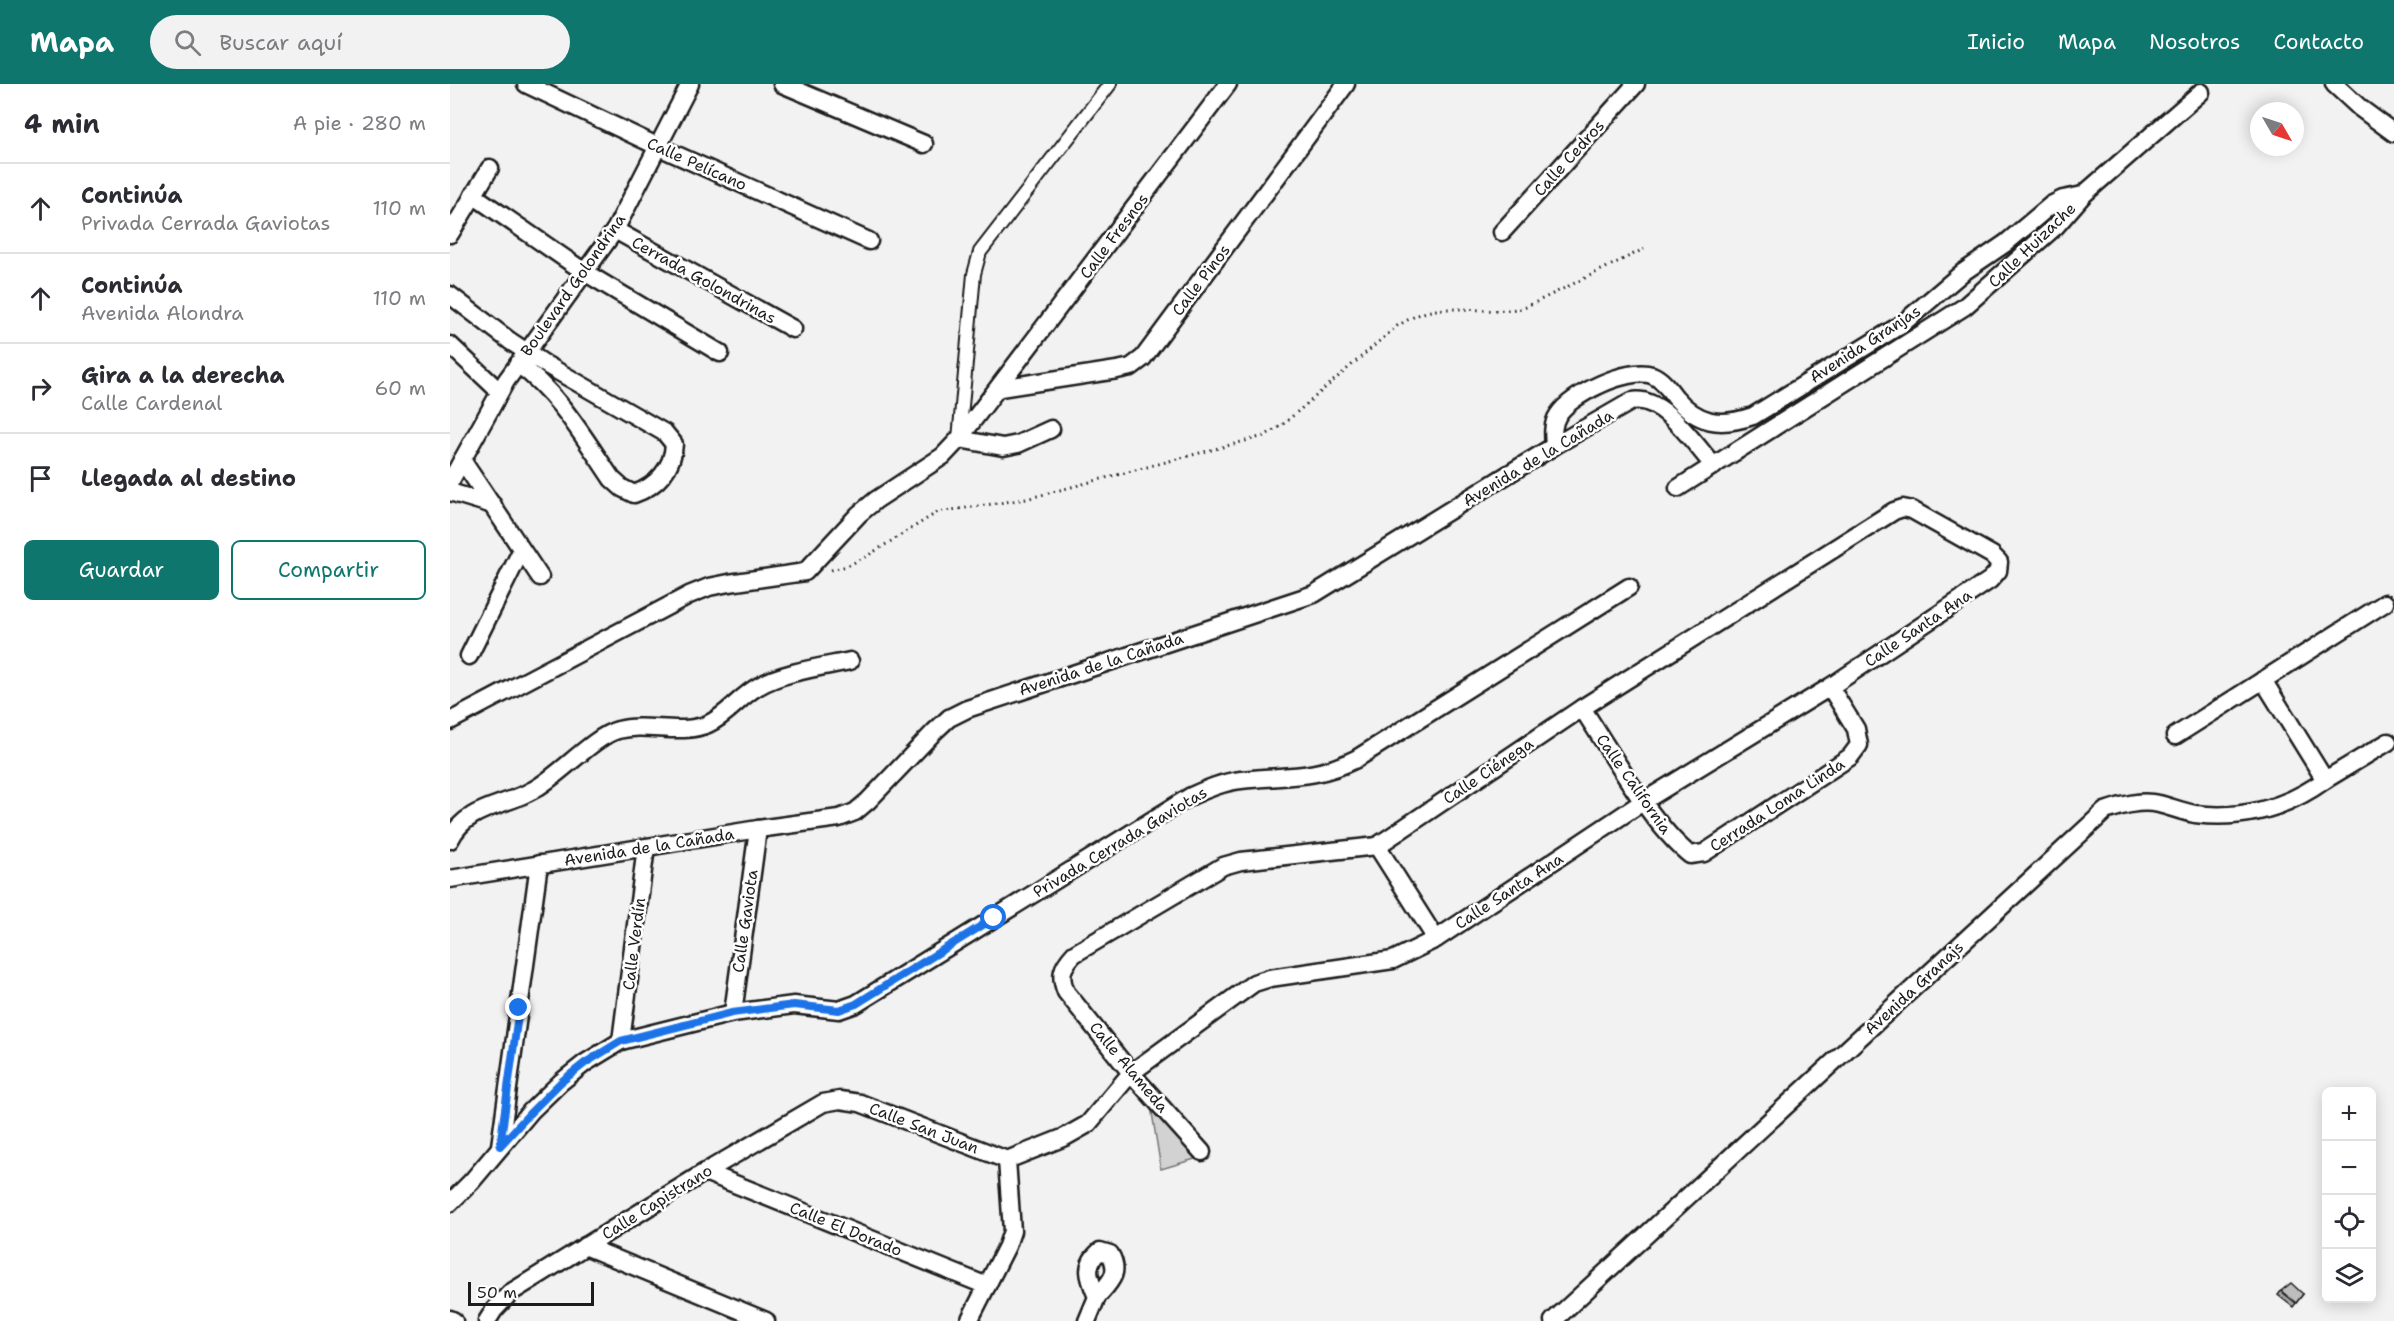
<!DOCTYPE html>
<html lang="es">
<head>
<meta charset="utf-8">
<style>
  body { margin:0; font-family:"Shantell Sans",sans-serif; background:#f2f2f3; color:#2b2b33 }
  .controls { position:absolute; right:18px; bottom:18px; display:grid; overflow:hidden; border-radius:9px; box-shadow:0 3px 15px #0003 }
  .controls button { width:54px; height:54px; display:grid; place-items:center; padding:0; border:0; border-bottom:2px solid #e1e1e2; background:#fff; color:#2b2b33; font:30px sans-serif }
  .compass { position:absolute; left:1800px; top:18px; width:54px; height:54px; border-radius:50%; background:#fff; box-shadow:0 3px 15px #0003; rotate:129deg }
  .scale { position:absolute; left:18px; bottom:15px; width:126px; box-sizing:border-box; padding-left:6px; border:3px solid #1c1c1c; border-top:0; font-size:16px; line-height:21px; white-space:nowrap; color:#1c1c1c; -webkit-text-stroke:4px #fff; paint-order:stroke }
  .stop { position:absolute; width:18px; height:18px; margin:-14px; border:4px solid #1a73e8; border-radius:50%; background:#fff }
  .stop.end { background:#1a73e8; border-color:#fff; box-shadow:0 2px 6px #0008 }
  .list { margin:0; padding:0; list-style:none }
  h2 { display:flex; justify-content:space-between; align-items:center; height:78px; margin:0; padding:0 24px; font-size:26px }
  h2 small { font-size:20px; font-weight:400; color:#7c7c81 }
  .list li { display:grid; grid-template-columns:39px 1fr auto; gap:18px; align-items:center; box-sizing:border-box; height:90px; padding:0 24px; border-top:2px solid #e1e1e2 }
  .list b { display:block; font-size:22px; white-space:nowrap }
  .list p { margin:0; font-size:20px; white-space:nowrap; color:#7c7c81 }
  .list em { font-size:20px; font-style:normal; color:#7c7c81 }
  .actions { display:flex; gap:12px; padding:18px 24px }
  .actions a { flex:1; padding:14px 0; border:2px solid #0f766e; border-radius:9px; text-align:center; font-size:21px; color:#0f766e }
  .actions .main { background:#0f766e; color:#fff }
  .icon { flex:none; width:33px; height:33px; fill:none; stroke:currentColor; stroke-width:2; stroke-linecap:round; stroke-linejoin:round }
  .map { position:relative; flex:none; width:1944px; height:1237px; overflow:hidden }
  header { display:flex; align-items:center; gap:36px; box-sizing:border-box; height:84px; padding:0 30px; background:#0f766e; color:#fff }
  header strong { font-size:28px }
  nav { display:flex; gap:33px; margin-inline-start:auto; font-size:21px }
  .search { width:420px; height:54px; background:#f2f2f3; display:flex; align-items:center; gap:15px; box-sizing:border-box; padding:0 21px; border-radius:33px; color:#7c7c81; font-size:22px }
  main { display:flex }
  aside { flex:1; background:#fff }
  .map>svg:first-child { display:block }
  .green { fill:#d2d2d2; stroke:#777; stroke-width:1.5 }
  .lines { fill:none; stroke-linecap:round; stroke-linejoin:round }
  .pedestrian-casing { stroke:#1c1c1c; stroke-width:16 }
  .minor-casing { stroke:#1c1c1c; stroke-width:21 }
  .path { stroke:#1c1c1c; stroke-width:3; stroke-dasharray:1.5 4.5; stroke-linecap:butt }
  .pedestrian { stroke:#fff; stroke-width:12 }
  .minor { stroke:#fff; stroke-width:16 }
  .wall { fill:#a3a3a3; stroke:#1c1c1c; stroke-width:1.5 }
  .building { fill:#bdbdbd; stroke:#1c1c1c; stroke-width:1.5 }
  .route { stroke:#1a73e8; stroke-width:8 }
  .labels { text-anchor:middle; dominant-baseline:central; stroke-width:5; stroke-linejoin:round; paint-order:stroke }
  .street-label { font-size:16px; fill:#1c1c1c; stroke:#fff }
</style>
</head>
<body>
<header>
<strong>Mapa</strong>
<div class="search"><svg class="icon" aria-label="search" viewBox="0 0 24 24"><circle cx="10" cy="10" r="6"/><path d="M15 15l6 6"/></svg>Buscar aquí</div>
<nav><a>Inicio</a><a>Mapa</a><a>Nosotros</a><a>Contacto</a></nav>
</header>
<main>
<aside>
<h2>4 min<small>A pie · 280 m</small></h2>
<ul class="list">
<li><svg class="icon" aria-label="ahead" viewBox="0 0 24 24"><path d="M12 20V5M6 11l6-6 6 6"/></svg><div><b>Continúa</b><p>Privada Cerrada Gaviotas</p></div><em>110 m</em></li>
<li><svg class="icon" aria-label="ahead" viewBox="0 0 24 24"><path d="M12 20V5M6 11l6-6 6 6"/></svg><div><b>Continúa</b><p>Avenida Alondra</p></div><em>110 m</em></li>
<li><svg class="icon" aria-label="right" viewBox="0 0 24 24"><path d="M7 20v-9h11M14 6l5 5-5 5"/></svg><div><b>Gira a la derecha</b><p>Calle Cardenal</p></div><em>60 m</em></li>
<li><svg class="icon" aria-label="arrive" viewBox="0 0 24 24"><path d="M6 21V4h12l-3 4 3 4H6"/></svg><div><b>Llegada al destino</b></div></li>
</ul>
<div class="actions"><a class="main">Guardar</a><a>Compartir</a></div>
</aside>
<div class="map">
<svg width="1944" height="1237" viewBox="0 0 1944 1237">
  <rect width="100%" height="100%" fill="#f2f2f2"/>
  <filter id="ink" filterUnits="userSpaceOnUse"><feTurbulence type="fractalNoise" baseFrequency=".0167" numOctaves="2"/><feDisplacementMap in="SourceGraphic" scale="12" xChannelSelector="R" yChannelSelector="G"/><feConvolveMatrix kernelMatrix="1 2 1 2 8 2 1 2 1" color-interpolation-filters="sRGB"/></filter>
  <g filter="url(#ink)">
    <polygon class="green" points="700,1016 748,1074 711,1085"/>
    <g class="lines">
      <g class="pedestrian-casing">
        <polyline id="pedestrian" points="509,355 524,190 530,168 660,0"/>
      </g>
      <g class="minor-casing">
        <g id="minor">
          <polyline points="76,0 209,63 419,157"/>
          <polyline points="332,0 474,60"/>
          <polyline points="1884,0 1910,24 1944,49"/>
          <polyline points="23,111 136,189 270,269"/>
          <polyline points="165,146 343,245"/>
          <polyline points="1052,148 1186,0"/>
          <polyline points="0,150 40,84"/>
          <path d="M0,211l60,46 35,23 120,69 9,11c-1,24 -17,42 -40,50l-12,-6 -10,-9c-28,-41 -53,-85 -94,-115"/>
          <polyline points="0,261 49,307"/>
          <polyline points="550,304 667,286 681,283 693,274 896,0"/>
          <polyline points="509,355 553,363 568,360 601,345"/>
          <path d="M1104,362c-1,-11 -2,-22 4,-31 13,-21 70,-48 94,-40 10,4 17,14 23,22 23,27 45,30 78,19l149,-92 60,-51 44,-30 45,-38 12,-6 20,-4"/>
          <polyline points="12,376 90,493"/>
          <polyline points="0,398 56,297 165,146 240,0"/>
          <polyline points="1228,404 1514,223 1606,142 1633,111 1751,8"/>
          <polyline points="0,408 43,421"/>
          <polyline points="19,572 71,467"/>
          <polyline points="1813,596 1875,696 1938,658"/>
          <path d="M1132,624c29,44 69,116 108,147l14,-2 146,-96 9,-12 -3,-16 -26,-42"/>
          <polyline points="0,637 239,511 259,503 279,499 355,488 409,430 426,416 493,372 509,355 778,0"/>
          <polyline points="1725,652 1935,519"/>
          <path d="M0,756c16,-34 54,-33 83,-50 25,-13 61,-54 85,-60 29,-8 62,6 90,-6 20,-9 32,-28 51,-38 24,-14 63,-19 91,-25"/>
          <polyline points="927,762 986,855"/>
          <path d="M0,795l308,-50 81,-11 16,-6 13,-11 67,-70 14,-13 18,-9 347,-115 240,-148 78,-45c31,-6 63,44 82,65"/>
          <polyline points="283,929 308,745"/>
          <polyline points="171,957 196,763"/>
          <polyline points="50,1062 89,780"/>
          <path d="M557,1076l58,-23 23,-13 43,-51 123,-90 16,-5 123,-18 43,-21 208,-138 186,-114 160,-107 8,-9 1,-9 -7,-7 -80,-45 -9,-2 -9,3 -312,197 -205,138 -136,15 -18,5 -149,88c-12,13 -15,21 -8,38l65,81 71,79"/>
          <polyline points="255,1088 537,1202"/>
          <path d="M0,1119l22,-22 59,-70 30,-29 24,-19 36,-22 112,-28 61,-8 45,5 17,-6 335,-208c16,-7 32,-14 50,-16 44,-5 73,0 115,-21l273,-172"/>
          <polyline points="135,1162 316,1237"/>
          <polyline points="0,1235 4,1237"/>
          <polyline points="37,1237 44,1226 60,1209 255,1088 373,1019 390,1016 410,1019 557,1076"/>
          <polyline points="519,1237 557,1162 562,1147 557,1076"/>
          <path d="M637,1237l10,-24c-8,-19 -14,-32 3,-46l10,3c11,19 0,28 -13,43"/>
          <path d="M1103,1237l552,-510c18,-6 35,-11 54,-7 12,3 24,8 36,10 48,6 90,-5 130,-34"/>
        </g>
      </g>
      <path class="path" d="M381,486l16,-4 20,-10 71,-44 88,-13 238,-63 17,-10 116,-100c12,-7 24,-14 39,-16 30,-4 60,5 90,-3l118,-58"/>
      <use href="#pedestrian" class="pedestrian"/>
      <use href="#minor" class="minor"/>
    </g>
    <polygon class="wall" points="1831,1207 1853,1210 1843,1223 1828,1211"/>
    <polygon class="building" points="1841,1199 1853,1210 1846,1219 1831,1207"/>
  </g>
  <g class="lines" filter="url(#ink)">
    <polyline class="route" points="69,924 50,1062 81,1028 111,998 135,979 171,957 282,929 344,921 389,926 406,920 544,834"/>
  </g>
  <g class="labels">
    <g class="street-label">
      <text transform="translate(1119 74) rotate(-48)">Calle Cedros</text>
      <text transform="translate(247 80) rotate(24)">Calle Pelícano</text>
      <text transform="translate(664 152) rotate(-53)">Calle Fresnos</text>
      <text transform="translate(1582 161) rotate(-44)">Calle Huizache</text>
      <text transform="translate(254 196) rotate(29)">Cerrada Golondrinas</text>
      <text transform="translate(751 196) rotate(-53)">Calle Pinos</text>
      <text transform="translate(123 201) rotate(-55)">Boulevard Golondrina</text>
      <text transform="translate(1415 260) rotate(-33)">Avenida Granjas</text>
      <text transform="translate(1088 374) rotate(-31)">Avenida de la Cañada</text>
      <text transform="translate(1468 544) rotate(-34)">Calle Santa Ana</text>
      <text transform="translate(651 580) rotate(-18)">Avenida de la Cañada</text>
      <text transform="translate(1038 687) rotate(-34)">Calle Ciénega</text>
      <text transform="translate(1184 700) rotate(55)">Calle California</text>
      <text transform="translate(1327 721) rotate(-33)">Cerrada Loma Linda</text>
      <text transform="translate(670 758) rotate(-31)">Privada Cerrada Gaviotas</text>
      <text transform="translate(199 763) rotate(-9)">Avenida de la Cañada</text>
      <text transform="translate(1059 807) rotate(-33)">Calle Santa Ana</text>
      <text transform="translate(295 837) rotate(-82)">Calle Gaviota</text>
      <text transform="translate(184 860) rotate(-83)">Calle Verdín</text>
      <text transform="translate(1464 904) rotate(-43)">Avenida Granajs</text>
      <text transform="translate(679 983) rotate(50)">Calle Alameda</text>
      <text transform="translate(474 1044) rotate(21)">Calle San Juan</text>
      <text transform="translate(207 1118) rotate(-32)">Calle Capistrano</text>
      <text transform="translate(396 1145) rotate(22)">Calle El Dorado</text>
    </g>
  </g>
</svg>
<div class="controls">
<button>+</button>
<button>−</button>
<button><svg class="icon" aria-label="locate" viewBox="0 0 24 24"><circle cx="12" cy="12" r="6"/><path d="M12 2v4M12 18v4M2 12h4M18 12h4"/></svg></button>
<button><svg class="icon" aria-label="layers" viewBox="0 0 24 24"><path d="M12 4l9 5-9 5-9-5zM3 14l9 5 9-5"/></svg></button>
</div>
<svg class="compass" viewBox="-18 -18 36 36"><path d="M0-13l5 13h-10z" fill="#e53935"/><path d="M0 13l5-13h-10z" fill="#7c7c81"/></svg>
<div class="scale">50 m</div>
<div class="stop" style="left:544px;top:834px"></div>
<div class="stop end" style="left:69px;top:924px"></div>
</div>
</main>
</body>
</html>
